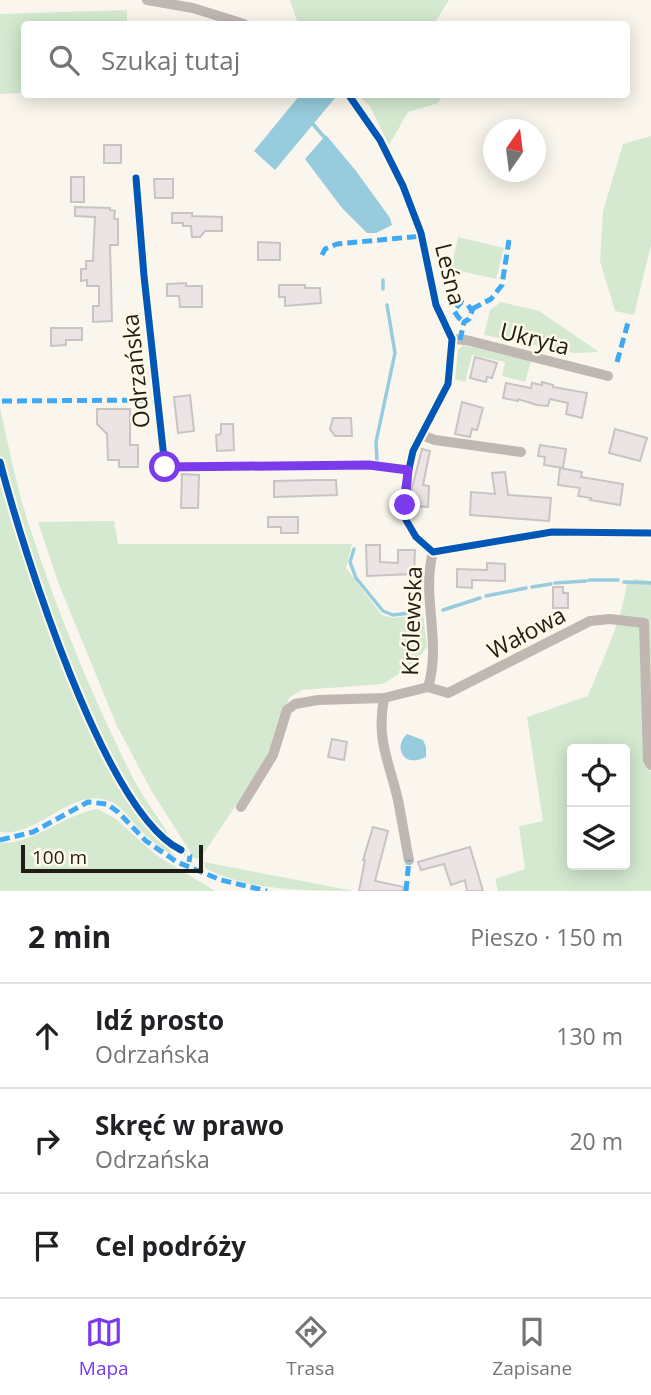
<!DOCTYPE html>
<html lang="pl">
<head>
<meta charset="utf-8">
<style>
  body { margin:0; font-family:"Open Sans",sans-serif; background:#f6f6f6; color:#202124 }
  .controls { position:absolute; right:21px; bottom:21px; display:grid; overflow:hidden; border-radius:7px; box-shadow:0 4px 18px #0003 }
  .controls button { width:63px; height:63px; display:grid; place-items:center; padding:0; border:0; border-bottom:2px solid #e0e0e0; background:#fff; color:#202124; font:35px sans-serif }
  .compass { position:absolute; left:483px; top:119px; width:63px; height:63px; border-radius:50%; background:#fff; box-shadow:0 4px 18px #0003; rotate:14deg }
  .scale { position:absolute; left:21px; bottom:18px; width:182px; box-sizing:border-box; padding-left:7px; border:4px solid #201d16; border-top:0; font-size:19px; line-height:24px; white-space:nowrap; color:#201d16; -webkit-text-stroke:5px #fff9e8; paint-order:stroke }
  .stop { position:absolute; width:21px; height:21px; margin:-16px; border:5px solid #7c3aed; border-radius:50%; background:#fff }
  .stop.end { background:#7c3aed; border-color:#fff; box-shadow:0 2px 7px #0008 }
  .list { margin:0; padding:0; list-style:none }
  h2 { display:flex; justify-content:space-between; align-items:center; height:91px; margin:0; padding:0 28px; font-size:30px }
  h2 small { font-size:23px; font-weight:400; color:#757577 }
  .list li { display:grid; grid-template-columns:46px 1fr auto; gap:21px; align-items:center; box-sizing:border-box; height:105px; padding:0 28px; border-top:2px solid #e0e0e0 }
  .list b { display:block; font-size:26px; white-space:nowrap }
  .list p { margin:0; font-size:23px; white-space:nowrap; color:#757577 }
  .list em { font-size:23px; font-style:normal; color:#757577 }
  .icon { flex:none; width:38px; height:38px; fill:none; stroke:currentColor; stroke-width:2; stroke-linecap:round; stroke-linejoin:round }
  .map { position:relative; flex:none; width:651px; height:891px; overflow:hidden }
  .search { position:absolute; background:#fff; box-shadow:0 4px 18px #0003; left:21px; right:21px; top:21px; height:77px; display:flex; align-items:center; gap:18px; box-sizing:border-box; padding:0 24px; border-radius:7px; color:#757577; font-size:26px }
  .sheet { height:406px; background:#fff }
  nav { display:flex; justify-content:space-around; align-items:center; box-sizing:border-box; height:98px; border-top:2px solid #e0e0e0; background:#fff; font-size:19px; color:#757577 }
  nav a { display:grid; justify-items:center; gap:4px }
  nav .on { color:#7c3aed }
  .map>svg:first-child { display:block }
  .green { fill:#d4e9d0; fill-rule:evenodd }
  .water { fill:#96ccdd }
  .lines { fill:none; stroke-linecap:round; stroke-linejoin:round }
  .stream { stroke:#96ccdd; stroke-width:3.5 }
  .building { fill:#ece3e5; stroke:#c8c4c3; stroke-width:2 }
  .minor { stroke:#c0b6b2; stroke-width:10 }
  .quiet { stroke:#3fa9f5; stroke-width:5; stroke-dasharray:10 5; stroke-linecap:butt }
  .cycleway-casing { stroke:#fff9e8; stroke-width:11 }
  .cycleway { stroke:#0057b8; stroke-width:7 }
  .route { stroke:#7c3aed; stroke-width:9 }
  .labels { text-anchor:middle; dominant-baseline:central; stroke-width:5; stroke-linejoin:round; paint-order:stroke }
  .street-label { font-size:23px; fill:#201d16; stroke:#fff9e8 }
</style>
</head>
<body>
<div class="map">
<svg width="651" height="891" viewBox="0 0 651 891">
  <rect width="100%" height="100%" fill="#faf6ed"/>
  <g class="green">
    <polygon points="290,0 449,0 434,24 298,24"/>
    <polygon points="127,10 127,24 24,24 24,93 0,94 0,14"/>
    <polygon points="358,95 443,95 438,103 408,112 389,145 370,106"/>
    <polygon points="651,136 651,245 634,315 615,311 600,261 603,211 623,144"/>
    <polygon points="458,237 504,248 496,279 451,269"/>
    <polygon points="501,302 539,311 599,352 574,353 484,335 490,310"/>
    <polygon points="463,345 531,361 525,382 502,376 505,362 472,355 465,382 455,379 458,350"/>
    <path d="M0,408c9,40 17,81 30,120 28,86 63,171 104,252 11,21 26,39 37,59l-2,2 -25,-26 -18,-28 -41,-81 -30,-75 -34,-101 -21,-75z"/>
    <path d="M0,470l15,55 28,82 38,97 49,97 46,57c-12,-8 -24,-16 -34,-26 -10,-10 -18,-24 -31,-30 -39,-18 -71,36 -111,30z"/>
    <polygon points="114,521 118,544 352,544 346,568 382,615 393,618 423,614 427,647 411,666 383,684 302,690 290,697 285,706 270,754 202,856 197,859 194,858 151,790 117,726 58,582 38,522"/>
    <path d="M636,579l15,2v117l-4,69 4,5v119h-153l-3,-12 30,-10 -6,-43 24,-5 -16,-104 61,-21c15,-37 34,-75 39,-114zM572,749h53v116h-53z"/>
    <path d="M98,809l18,10 40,36 59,36h-215v-48c35,1 64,-29 98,-34z"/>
    <path d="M204,862l150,29c-49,0 -106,0 -149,-23z"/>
  </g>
  <g class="water">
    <polygon points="300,95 332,95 335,98 275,170 254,151"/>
    <polygon points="326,135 356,171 390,218 392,225 376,233 367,233 342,208 305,159"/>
    <path d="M407,734l16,6 3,7v10c-23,12 -33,-11 -19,-23z"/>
  </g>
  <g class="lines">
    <g class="stream">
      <polyline points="313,124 324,137"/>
      <polyline points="383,289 383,280"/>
      <polyline points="377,461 376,442 395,353 387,305"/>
      <polyline points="354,549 350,562 356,578 383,611 393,615 418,612"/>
      <polyline points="589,580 618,580"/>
      <polyline points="624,582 651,583"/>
      <polyline points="555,583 586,581"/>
      <polyline points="532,587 551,584"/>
      <polyline points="486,596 526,588"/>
      <polyline points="443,610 480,598"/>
    </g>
  </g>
  <g class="building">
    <rect x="104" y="145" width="17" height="18"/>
    <rect x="71" y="177" width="13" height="25"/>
    <polygon points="154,179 173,179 173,198 155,198"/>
    <polygon points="75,207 110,208 110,210 115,211 114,219 118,219 118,245 110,245 112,321 93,322 93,306 99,306 99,286 87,286 87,280 81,281 81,269 86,269 86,261 93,261 95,217 75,216"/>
    <polygon points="172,213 192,213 192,216 222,217 222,231 205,231 200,237 192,237 191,226 183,226 183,223 172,223"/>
    <polygon points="258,242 280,243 280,260 258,260"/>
    <polygon points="186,283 186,286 202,286 202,307 180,307 179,296 167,296 167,284"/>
    <polygon points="279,285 305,285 305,288 320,288 321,303 285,306 285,297 279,297"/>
    <polygon points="51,328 82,328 82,340 66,340 66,345 51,346"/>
    <polygon points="475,357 497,363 492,378 487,377 486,382 470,378"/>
    <polygon points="542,382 553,385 553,387 587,393 582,418 566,414 568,403 550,399 548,406 537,405 518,399 518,401 503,398 506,383 531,388 532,383 542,385"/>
    <polygon points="190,395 194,431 178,433 174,397"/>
    <polygon points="462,402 483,408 477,430 472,429 470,437 455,434"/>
    <polygon points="97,409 130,409 130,445 138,445 138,467 119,467 119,460 108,460 107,434 97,424"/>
    <polygon points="333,418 351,418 352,436 335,436 330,429"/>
    <polygon points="221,424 233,424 234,450 217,451 216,435 221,434"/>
    <polygon points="615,429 647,438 640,461 609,453"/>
    <polygon points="540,445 566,449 563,468 544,465 545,457 538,456"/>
    <polygon points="422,449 430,451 423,485 429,486 428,507 413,506 412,488"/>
    <polygon points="560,468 582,472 581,477 623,484 620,505 590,500 591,498 578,496 580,488 558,485"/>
    <polygon points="505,472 508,495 551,498 549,521 470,515 471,492 495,494 492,473"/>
    <polygon points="182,474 199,475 198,508 181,508"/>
    <polygon points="317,480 336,480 337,495 274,497 274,481"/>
    <polygon points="268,517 298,517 298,533 281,533 281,527 268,527"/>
    <polygon points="366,545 380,545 380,562 398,563 398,550 415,550 414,574 367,576"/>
    <polygon points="487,563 505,564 505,581 472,580 472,588 457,587 457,569 487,570"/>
    <polygon points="553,587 563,587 563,593 568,593 568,608 553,608"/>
    <polygon points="332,739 347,742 344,760 328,757"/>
    <polygon points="373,827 388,831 375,881 404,887 403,891 359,891 365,860 363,860"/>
    <polygon points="470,847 483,891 467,891 465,880 451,885 444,864 421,870 418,862"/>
  </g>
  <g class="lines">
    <g class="minor">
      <polyline points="147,0 193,8 244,24"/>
      <polyline points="348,94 380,140 403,186 421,233 436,305 452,339 448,384 413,451 405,487 406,520 416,537 433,552 552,532 651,533"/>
      <polyline points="136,178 144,276 165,467 369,465 408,470"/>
      <polyline points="452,339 466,340 608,376"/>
      <polyline points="421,435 435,440 521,452"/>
      <polyline points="428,687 448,693 590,621 610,619 644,623 648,760 651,765"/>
      <path d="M384,698c-8,42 5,63 14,102 4,20 7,40 11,60"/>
      <path d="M241,807l32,-52 14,-45 8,-6 23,-4 66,-2 44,-11c14,-44 -7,-91 5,-135"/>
    </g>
    <g class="quiet">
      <polyline points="322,255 325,249 337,244 422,236"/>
      <polyline points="472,309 491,299 502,285 509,240"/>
      <polyline points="460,340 464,322 469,319 472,311 468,305 461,302 454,311 459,318 464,322"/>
      <polyline points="617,362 629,319"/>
      <polyline points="2,401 158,400"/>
      <polyline points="0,840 33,832 88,802 107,804 118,812 146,841 177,862 221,880 267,891"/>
      <polyline points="177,848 190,856 189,862"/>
      <polyline points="406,891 409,860"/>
    </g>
    <g class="cycleway-casing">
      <g id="cycleway">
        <polyline points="348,94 380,140 403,186 421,233 436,305 452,339 448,384 413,451 405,487 406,520 416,537 433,552 552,532 651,533"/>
        <polyline points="136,178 144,276 165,467 369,465 408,470"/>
        <path d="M0,462c22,84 104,351 181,388"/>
      </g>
    </g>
    <use href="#cycleway" class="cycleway"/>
  </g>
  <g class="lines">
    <polyline class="route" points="165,467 369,465 408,470 405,505"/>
  </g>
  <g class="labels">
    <g class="street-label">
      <text transform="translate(451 274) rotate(76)">Leśna</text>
      <text transform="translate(535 338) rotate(14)">Ukryta</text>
      <text transform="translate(135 371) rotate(-96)">Odrzańska</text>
      <text transform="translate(411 621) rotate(-88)">Królewska</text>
      <text transform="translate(526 632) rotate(-28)">Wałowa</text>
    </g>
  </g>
</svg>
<div class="controls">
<button><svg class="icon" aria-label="locate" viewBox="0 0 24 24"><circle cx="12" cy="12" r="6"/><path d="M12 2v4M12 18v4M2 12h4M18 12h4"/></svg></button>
<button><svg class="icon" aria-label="layers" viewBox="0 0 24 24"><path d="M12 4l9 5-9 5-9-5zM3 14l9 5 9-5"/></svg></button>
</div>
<svg class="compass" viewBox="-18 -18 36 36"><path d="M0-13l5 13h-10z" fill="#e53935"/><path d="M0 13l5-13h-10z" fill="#757577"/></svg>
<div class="scale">100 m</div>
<div class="stop" style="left:165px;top:467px"></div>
<div class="stop end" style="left:405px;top:505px"></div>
<div class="search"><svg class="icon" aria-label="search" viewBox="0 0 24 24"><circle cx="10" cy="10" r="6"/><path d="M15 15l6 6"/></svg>Szukaj tutaj</div>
</div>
<section class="sheet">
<h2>2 min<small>Pieszo · 150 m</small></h2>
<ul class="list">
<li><svg class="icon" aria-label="ahead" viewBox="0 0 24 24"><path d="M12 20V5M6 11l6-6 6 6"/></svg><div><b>Idź prosto</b><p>Odrzańska</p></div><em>130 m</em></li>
<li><svg class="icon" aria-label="right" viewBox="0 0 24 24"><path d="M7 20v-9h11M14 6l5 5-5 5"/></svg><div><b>Skręć w prawo</b><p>Odrzańska</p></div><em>20 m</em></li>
<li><svg class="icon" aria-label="arrive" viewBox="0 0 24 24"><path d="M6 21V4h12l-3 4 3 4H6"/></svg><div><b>Cel podróży</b></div></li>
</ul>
</section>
<nav>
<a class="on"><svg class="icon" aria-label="map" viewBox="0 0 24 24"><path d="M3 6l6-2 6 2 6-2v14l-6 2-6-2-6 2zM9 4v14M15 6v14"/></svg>Mapa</a>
<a><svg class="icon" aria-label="directions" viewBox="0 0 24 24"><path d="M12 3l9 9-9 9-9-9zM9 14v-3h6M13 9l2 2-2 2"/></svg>Trasa</a>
<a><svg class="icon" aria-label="saved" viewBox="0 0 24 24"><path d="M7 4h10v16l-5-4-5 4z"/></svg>Zapisane</a>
</nav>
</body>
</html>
